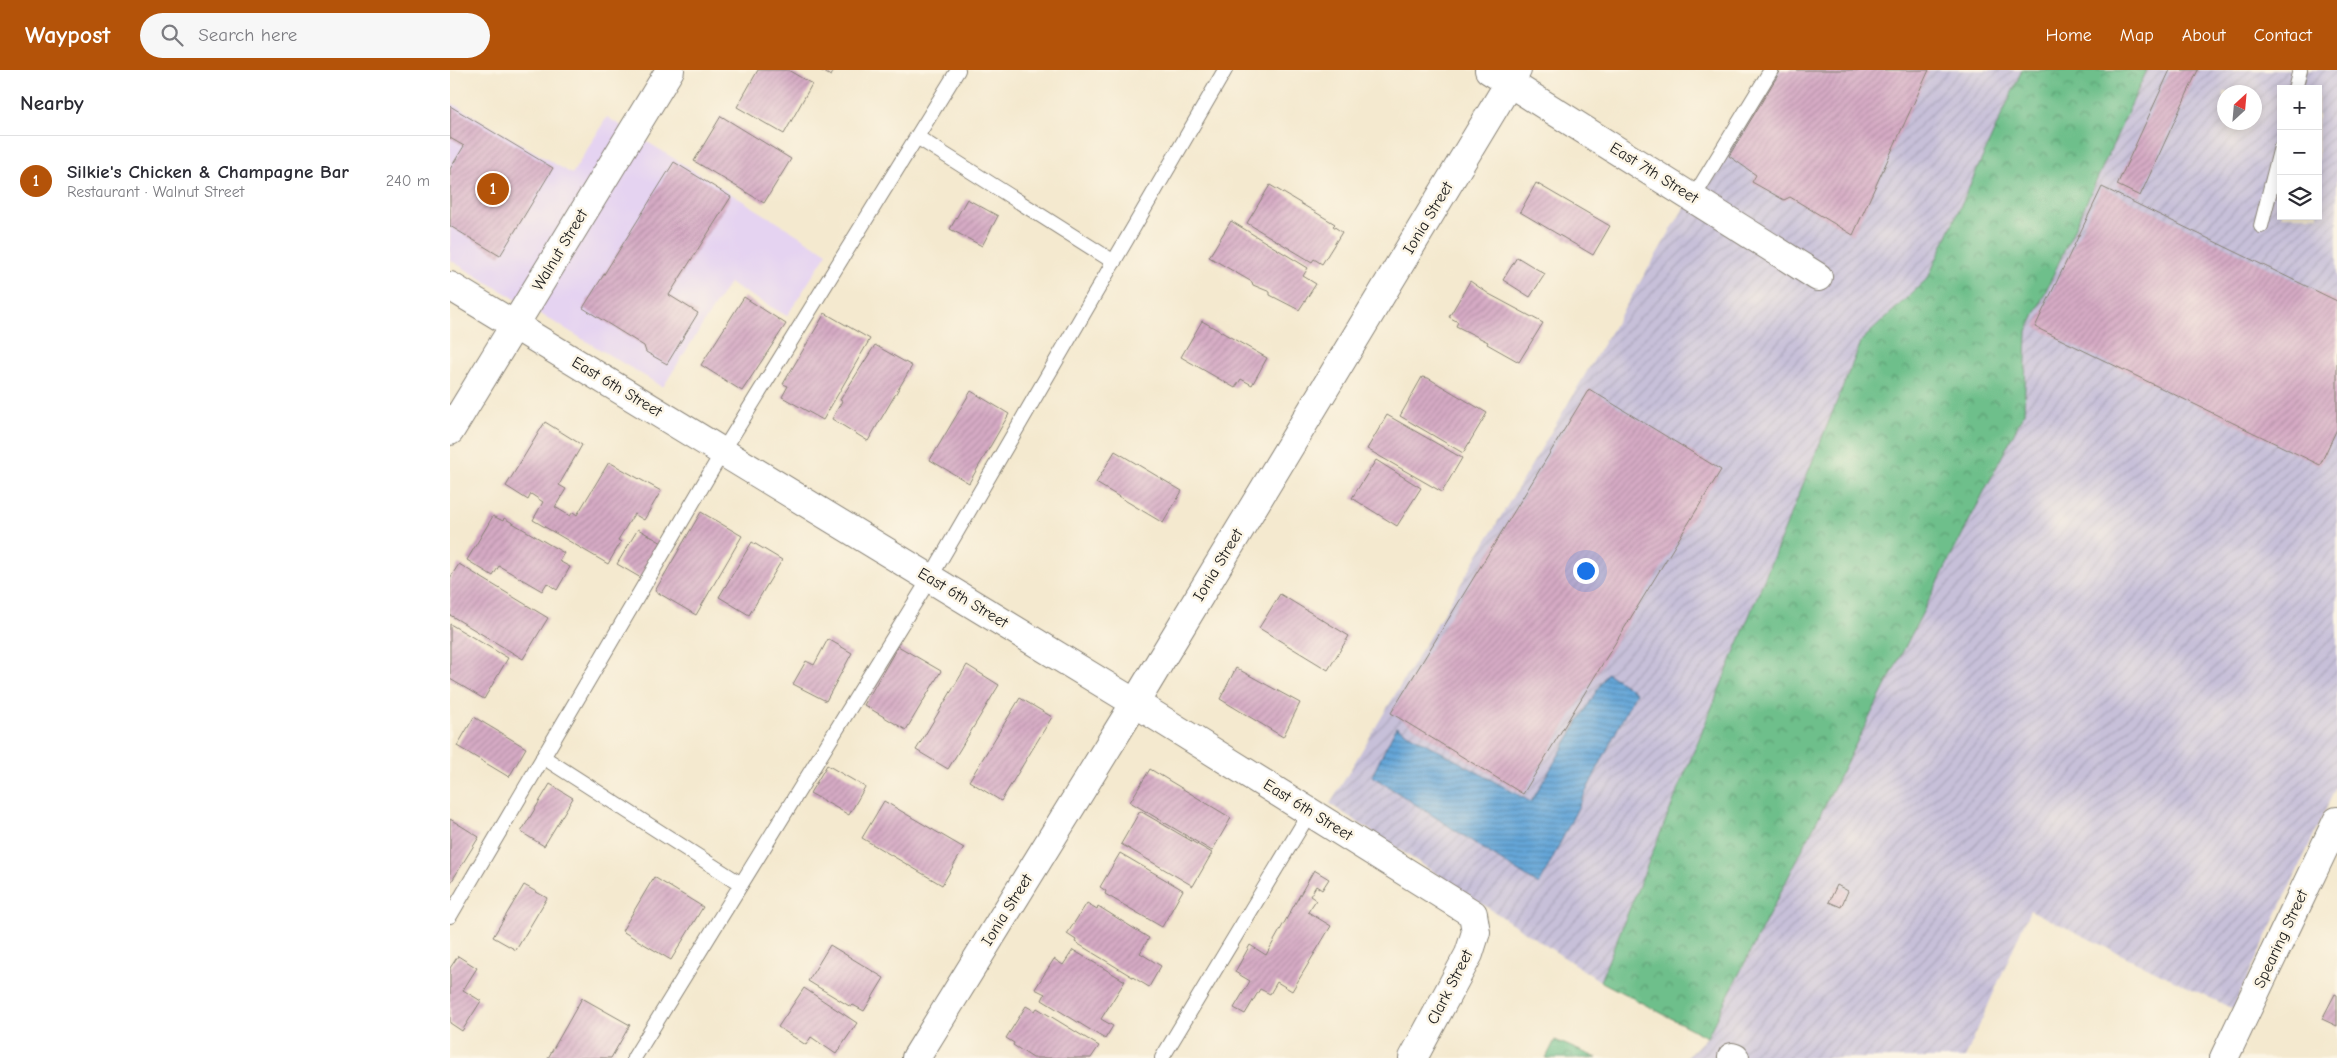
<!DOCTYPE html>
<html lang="en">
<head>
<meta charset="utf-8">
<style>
  body { margin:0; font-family:"Comic Neue",sans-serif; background:#f7f7f7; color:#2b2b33 }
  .controls { position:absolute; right:15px; top:15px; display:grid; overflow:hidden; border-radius:0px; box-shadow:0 2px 12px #0003 }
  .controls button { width:45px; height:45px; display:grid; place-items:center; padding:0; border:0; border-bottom:1px solid #e1e1e2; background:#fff; color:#2b2b33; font:25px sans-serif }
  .compass { position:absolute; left:1767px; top:15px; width:45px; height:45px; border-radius:50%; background:#fff; box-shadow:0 2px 12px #0003; rotate:26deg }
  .you { position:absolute; left:1135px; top:500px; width:18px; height:18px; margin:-12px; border:4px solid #fff; border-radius:50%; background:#1a73e8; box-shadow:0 0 0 8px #1a73e833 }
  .badge { display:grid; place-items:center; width:32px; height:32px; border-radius:50%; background:#b45309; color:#fff; font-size:16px; font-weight:700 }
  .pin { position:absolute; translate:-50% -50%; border:2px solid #fff; box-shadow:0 1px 5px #0006 }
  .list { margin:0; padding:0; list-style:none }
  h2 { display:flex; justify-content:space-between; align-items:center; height:65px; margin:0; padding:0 20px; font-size:21px }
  h2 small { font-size:16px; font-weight:400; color:#7c7c81 }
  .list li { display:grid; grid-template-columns:32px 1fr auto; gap:15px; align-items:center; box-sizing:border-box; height:90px; padding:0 20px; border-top:1px solid #e1e1e2 }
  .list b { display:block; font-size:19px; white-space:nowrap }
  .list p { margin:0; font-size:16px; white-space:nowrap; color:#7c7c81 }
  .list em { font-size:16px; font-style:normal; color:#7c7c81 }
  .icon { flex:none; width:28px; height:28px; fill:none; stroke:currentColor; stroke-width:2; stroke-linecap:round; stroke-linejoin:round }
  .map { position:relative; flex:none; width:1887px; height:988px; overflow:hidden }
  header { display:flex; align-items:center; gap:30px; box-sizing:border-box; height:70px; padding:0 25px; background:#b45309; color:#fff }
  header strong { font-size:24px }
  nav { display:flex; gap:28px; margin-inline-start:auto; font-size:18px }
  .search { width:350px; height:45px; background:#f7f7f7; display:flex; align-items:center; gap:12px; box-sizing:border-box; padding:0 18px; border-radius:28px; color:#7c7c81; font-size:19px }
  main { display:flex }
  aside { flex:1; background:#fff }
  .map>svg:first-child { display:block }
  .built { fill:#e5d3f1 }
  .industrial { fill:url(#industrial-furrows); fill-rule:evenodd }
  .forest { fill:url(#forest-crowns); stroke:#456e54 }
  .water { fill:url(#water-rules); stroke:#40617a }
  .building { fill:url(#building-hatch) }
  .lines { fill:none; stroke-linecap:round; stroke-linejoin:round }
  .service-casing { stroke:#888276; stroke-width:16 }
  .minor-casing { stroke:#888276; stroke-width:30 }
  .service { stroke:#fff; stroke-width:14 }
  .minor { stroke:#fff; stroke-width:28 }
  .labels { text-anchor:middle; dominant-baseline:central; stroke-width:5; stroke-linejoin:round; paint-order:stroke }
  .street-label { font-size:16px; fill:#1c1c1c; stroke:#fcf5e5 }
</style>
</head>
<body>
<header>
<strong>Waypost</strong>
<div class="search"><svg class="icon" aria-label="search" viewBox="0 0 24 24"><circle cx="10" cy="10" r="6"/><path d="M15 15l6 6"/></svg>Search here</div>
<nav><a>Home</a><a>Map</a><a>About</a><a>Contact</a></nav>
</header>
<main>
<aside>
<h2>Nearby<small></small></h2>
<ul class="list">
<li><span class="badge">1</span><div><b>Silkie's Chicken &amp; Champagne Bar</b><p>Restaurant · Walnut Street</p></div><em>240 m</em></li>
</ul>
</aside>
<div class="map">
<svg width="1887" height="988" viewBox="0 0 1887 988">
  <defs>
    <pattern id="industrial-furrows" width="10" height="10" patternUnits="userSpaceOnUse" patternTransform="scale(1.25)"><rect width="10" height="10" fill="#c7c0d9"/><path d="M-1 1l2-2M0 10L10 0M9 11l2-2" fill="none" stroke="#aaa4ba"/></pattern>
    <pattern id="forest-crowns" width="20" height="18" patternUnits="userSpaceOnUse" patternTransform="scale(1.25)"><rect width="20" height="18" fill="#6ebf8b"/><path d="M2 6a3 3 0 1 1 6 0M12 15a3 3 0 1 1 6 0" fill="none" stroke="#5a9a71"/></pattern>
    <pattern id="water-rules" width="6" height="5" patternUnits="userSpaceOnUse" patternTransform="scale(1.25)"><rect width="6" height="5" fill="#65a6d8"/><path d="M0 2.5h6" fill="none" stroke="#5286ae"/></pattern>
    <pattern id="building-hatch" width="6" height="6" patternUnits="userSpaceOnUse" patternTransform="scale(1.25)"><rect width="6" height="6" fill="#d5aac4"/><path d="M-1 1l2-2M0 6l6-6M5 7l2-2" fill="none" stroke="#b692a8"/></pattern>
  </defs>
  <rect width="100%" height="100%" fill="#fcf5e5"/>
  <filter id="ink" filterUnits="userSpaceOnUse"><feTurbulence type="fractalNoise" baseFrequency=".02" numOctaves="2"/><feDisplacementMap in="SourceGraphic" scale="10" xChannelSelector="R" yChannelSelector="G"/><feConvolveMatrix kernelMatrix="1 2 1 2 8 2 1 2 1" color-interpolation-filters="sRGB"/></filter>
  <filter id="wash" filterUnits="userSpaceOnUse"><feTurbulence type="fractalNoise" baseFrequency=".0096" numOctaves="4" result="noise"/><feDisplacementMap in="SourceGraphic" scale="20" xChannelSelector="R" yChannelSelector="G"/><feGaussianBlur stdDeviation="1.12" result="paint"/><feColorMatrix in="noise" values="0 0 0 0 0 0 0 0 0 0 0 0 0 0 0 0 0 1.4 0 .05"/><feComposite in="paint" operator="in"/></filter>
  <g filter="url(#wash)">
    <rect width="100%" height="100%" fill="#f4e9cf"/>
    <polygon class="built" points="0,32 122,104 157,47 377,183 337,246 279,213 213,317 0,190"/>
    <g class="industrial">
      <polygon points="1316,0 1572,0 1478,208 1412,270 1150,911 880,734"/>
      <path d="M1697,0h190v715l-104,224 -203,-99 -65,148h-279l21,-21 317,-624 3,-81zM1831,19h37v127h-37zM1774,22h30v30h-30z"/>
    </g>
    <g class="forest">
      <polygon points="1572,0 1697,0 1577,262 1574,343 1257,967 1150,911 1412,270 1478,208"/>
      <polygon points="1105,970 1147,988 1096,988"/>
    </g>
    <polygon class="water" points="1157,603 1186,622 1089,815 922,706 946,657 1081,732"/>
    <g id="blocks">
      <g class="building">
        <polygon points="308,0 338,0 362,14 334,64 287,37"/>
        <polygon points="370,0 384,0 381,6"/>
        <polygon points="1331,0 1479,0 1403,165 1340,127 1334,130 1302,112 1306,105 1279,86"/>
        <polygon points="1720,0 1748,0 1690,126 1667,115"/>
        <polygon points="0,36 103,98 50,186 0,156 0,99 14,76 0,68"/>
        <polygon points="271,46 341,89 314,133 244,91"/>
        <polygon points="224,92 281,127 219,225 248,243 217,294 196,282 194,276 133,238"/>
        <polygon points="1086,113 1160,156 1143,185 1070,142"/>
        <polygon points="820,115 885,154 883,156 892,162 872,194 864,189 862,192 797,153"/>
        <polygon points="1652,117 1887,231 1887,359 1870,395 1585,257"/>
        <polygon points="517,129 548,146 532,176 500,159"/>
        <polygon points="781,151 858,198 853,206 866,214 849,240 820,225 820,222 803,215 802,212 759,187"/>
        <polygon points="1067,187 1095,204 1080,227 1053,210"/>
        <polygon points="1020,211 1039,224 1093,253 1069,292 1037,274 1038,272 1006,256 1008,252 999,247"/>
        <polygon points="294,227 336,254 292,321 251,295"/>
        <polygon points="375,243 420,269 373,350 332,327 338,316 333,314"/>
        <polygon points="752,251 817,288 802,315 791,309 785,318 731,287"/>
        <polygon points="425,275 462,296 418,371 382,349 392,331 390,330"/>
        <polygon points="972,307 978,308 1037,343 1013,383 950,346"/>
        <polygon points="1139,319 1271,400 1073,724 941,643"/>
        <polygon points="521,321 559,344 519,413 480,390"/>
        <polygon points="937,345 1012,388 992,422 917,379"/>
        <polygon points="95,352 132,375 109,415 116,419 105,437 120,446 123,442 127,445 159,392 211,421 194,450 184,444 168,470 171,472 158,494 83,450 93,432 81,424 78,430 56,416"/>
        <polygon points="665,381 732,421 713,453 646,413"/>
        <polygon points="926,390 971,418 947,456 902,428"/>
        <polygon points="251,442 292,466 246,545 205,521"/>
        <polygon points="43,446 53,451 54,448 114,483 109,491 120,497 107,520 97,513 92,521 49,496 43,506 17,490"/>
        <polygon points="188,459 212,473 191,508 167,494"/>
        <polygon points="302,472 332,490 299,545 269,527"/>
        <polygon points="9,494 98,548 73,589 0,545 0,508"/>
        <polygon points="830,524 899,566 878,600 809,558"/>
        <polygon points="0,554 58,588 34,629 0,609"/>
        <polygon points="378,569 402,583 376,631 343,614 356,591 364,595"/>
        <polygon points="448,576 491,601 456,660 414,635"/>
        <polygon points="517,595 549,615 498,699 466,680"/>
        <polygon points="786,598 850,633 833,667 770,629"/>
        <polygon points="570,628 602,647 551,731 519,711"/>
        <polygon points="24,647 76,678 59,707 7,676"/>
        <polygon points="377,695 415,717 399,745 360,723"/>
        <polygon points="700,699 781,748 762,781 680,732"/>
        <polygon points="100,714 123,728 94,776 71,762"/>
        <polygon points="434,731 514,778 492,815 412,768"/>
        <polygon points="690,741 762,783 743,816 671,774"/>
        <polygon points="0,749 29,767 0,814"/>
        <polygon points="670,783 733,820 712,857 655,824 656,821 650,817"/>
        <polygon points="864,800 879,809 872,820 866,816 860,826 866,830 858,842 881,856 842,921 827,912 820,924 810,919 795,944 784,938 800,911 785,902 800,875 816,885"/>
        <polygon points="204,807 253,837 221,890 172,861"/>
        <polygon points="74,815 97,828 66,880 43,867"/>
        <polygon points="1387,815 1398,821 1391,837 1379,832"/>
        <polygon points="637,833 647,839 648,836 699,868 690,883 711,896 699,917 625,872 626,870 617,864"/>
        <polygon points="380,875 434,908 414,941 403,935 401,937 358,911"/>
        <polygon points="623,880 675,911 651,949 663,956 655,969 592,930 595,924 585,919 604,889 613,895"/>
        <polygon points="8,886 27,898 13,920 31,931 12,961 0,953 0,898"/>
        <polygon points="354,918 407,953 386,984 361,967 356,975 328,957"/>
        <polygon points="1885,924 1887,925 1887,956 1872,949"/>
        <polygon points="132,928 180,955 161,988 98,988"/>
        <polygon points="576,936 585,941 587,938 649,976 641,988 583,988 563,975 564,973 556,968"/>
      </g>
    </g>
  </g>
  <g filter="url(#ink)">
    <use href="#blocks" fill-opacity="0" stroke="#888276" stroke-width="1"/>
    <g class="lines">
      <g class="service-casing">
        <g id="service">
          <polyline points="1845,19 1850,0"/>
          <polyline points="467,67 664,192"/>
          <polyline points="1243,128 1321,0"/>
          <polyline points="1811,156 1831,77"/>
          <polyline points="93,687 291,814"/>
          <polyline points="0,846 273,381 508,0"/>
          <polyline points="184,988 480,508 775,0"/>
          <polyline points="712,988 860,742"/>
        </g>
      </g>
      <g class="minor-casing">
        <g id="minor">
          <polyline points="1039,0 1368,207"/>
          <polyline points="0,216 685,633 1023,844 1026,862 1019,884 963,988"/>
          <polyline points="0,361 220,0"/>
          <polyline points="1282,987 1285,988"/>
          <polyline points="466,988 685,633 1067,0"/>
          <polyline points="1774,988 1887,751"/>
        </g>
      </g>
      <use href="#service" class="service"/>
      <use href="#minor" class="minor"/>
    </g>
  </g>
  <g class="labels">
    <g class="street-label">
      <text transform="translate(1204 103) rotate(32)">East 7th Street</text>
      <text transform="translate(978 148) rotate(-59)">Ionia Street</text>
      <text transform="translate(110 180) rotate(-59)">Walnut Street</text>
      <text transform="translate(167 317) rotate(31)">East 6th Street</text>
      <text transform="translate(768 495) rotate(-59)">Ionia Street</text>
      <text transform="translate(513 528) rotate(31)">East 6th Street</text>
      <text transform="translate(858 740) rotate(32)">East 6th Street</text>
      <text transform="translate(557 840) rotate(-58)">Ionia Street</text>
      <text transform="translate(1831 869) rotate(-65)">Spearing Street</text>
      <text transform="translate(1000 917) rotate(-63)">Clark Street</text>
    </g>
  </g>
</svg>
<div class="controls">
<button>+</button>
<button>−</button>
<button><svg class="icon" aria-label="layers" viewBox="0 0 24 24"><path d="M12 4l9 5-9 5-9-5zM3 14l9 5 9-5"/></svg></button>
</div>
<svg class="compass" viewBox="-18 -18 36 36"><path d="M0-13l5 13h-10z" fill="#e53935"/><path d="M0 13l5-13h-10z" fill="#7c7c81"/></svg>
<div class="you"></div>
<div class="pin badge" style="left:43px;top:119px">1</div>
</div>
</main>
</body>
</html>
